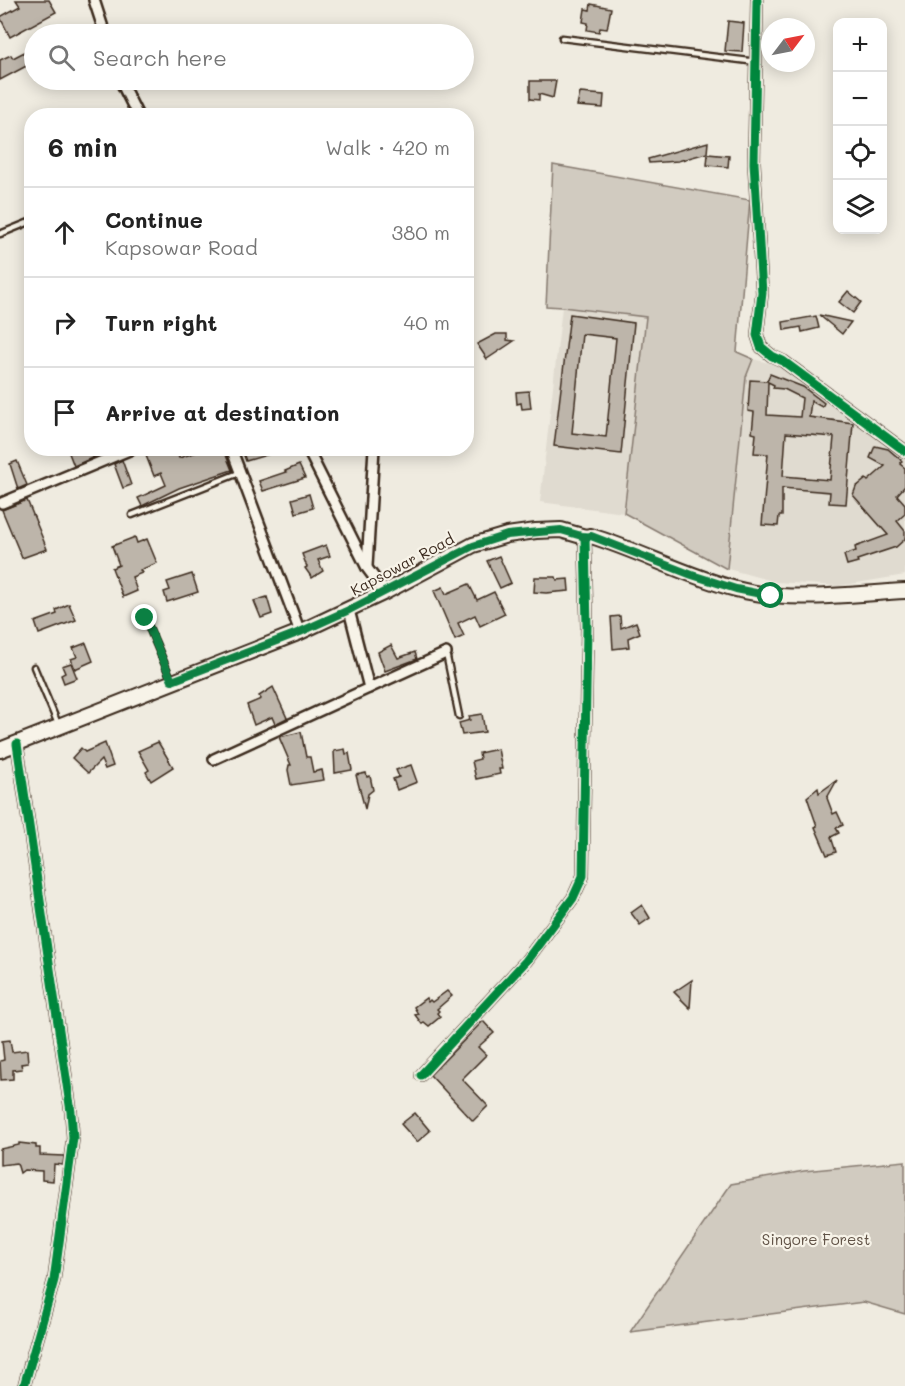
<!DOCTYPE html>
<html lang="en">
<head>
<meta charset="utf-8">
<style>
  body { margin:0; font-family:Mali,sans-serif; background:#f2f2f2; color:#222 }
  .controls { position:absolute; right:18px; top:18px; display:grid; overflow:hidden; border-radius:12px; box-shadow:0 3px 15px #0003 }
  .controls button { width:54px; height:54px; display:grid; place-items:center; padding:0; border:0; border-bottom:2px solid #e0e0e0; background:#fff; color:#222; font:30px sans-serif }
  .compass { position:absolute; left:761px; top:18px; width:54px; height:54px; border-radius:50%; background:#fff; box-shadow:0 3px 15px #0003; rotate:58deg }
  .stop { position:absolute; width:18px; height:18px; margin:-14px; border:4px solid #0b8043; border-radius:50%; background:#fff }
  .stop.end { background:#0b8043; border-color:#fff; box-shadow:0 2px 6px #0008 }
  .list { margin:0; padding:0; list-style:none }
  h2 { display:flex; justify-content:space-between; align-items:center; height:78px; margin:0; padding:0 24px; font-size:26px }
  h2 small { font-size:20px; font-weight:400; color:#767676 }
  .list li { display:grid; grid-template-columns:39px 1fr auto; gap:18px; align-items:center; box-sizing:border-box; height:90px; padding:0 24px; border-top:2px solid #e0e0e0 }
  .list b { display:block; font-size:22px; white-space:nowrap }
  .list p { margin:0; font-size:20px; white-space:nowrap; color:#767676 }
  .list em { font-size:20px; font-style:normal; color:#767676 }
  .icon { flex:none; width:33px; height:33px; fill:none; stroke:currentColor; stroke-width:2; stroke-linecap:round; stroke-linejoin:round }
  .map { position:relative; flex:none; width:905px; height:1386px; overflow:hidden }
  .search { position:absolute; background:#fff; box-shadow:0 3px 15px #0003; left:24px; top:24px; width:450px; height:66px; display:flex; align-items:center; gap:15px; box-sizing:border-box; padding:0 21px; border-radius:33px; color:#767676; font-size:22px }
  .panel { position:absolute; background:#fff; box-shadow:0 3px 15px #0003; left:24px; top:108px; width:450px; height:348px; border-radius:24px }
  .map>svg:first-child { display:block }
  .built { fill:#e0dbd0 }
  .green { fill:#d1cbc0; stroke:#867a6f; stroke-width:1.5 }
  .building { fill:#bdb5aa; stroke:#3b2a1e; stroke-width:1.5; fill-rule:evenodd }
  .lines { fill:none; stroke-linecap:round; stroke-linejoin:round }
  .service-casing { stroke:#3b2a1e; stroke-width:9 }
  .minor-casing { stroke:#3b2a1e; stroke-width:14 }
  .secondary-casing { stroke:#3b2a1e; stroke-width:18 }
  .service { stroke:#f7f3e8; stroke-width:4.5 }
  .minor { stroke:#f7f3e8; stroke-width:9 }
  .secondary { stroke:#f7f3e8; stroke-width:14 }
  .cycleway-casing { stroke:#f7f3e8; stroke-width:13 }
  .cycleway { stroke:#00873e; stroke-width:9 }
  .route { stroke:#0b8043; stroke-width:8 }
  .labels { text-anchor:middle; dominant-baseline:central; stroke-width:4.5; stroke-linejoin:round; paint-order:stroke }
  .street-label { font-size:15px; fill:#3b2a1e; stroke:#f7f3e8 }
  .park-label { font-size:15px; fill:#605246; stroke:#f7f3e8 }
</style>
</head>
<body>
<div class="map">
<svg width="905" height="1386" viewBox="0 0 905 1386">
  <rect width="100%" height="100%" fill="#efebe0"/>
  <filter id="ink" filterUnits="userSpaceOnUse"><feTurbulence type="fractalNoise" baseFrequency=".0167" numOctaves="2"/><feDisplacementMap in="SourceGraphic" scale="12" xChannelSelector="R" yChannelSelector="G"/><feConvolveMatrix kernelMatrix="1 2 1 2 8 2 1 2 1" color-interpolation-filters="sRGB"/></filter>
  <g filter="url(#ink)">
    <g class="built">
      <polygon points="562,307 646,317 624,513 540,502"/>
      <polygon points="753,359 781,366 846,411 905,457 905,575 839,586 776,582 728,569 746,377"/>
    </g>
    <g class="green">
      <polygon points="553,165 750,200 737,352 753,359 746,377 727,569 624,513 646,317 562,307 546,306"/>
      <polygon points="905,1161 905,1314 864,1302 630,1332 731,1184 804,1171"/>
    </g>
    <g class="building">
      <polygon points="16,0 49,0 56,12 10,37 0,17 20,6"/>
      <polygon points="591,4 611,8 607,29 600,28 599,32 587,30 588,23 583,22 585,9 590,10"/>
      <polygon points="728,21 744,23 742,52 725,51"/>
      <polygon points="34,47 34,62 0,80 0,60 11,55 13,58"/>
      <polygon points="530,81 556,81 553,98 539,94 539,100 530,99"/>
      <polygon points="580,93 604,95 603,108 577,106"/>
      <polygon points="708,142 707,153 678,161 649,163 648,159"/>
      <polygon points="708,154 729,156 728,167 707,165"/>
      <polygon points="848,291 861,302 853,313 839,302"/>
      <path d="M570,314l64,9 -13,131 -67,-8zM582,334l34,4 -10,99 -34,-4z"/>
      <polygon points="819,315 851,322 842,334"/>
      <polygon points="816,316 819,328 802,332 801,327 784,330 783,322"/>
      <polygon points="496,334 507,334 507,340 514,341 487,359 477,344"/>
      <path d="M770,374l33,13 21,16 -2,4 -11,-6 -2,16 44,6 -7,81 -17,-1 1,-11 -48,-4v28h-3l-1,10 -16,-1 6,-71 -14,-1 2,-19 -4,-1 2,-21 -6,-1 2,-31 17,1zM768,382l6,3 -1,3 11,1 18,9 -2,19 -33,-2zM786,433l48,4 -4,43 -47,-4z"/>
      <polygon points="529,391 531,408 522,409 521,403 517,404 516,392"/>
      <polygon points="875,446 888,449 902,461 900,464 905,468 905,486 897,495 905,504 905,514 897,521 905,531 905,539 896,547 857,560 858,562 847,565 844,555 856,551 855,547 888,535 853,495 856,487 866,479 868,481 885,466 870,458"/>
      <polygon points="67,448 77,448 78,453 91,449 94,457 74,466"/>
      <polygon points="143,448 175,448 179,458 200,451 199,448 223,448 232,470 179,488 142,506 138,498 166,485 161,473 154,476"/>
      <polygon points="241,448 280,448 280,451 246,461"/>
      <polygon points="122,460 131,485 123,488 114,464"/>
      <polygon points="17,461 27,485 18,489 10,464"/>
      <polygon points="299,465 305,478 263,491 259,481 286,472 285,471"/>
      <polygon points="309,494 313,508 296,513 292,499"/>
      <polygon points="27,500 47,549 22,558 2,510"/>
      <polygon points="135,537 137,543 147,539 157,563 140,570 142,573 132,577 137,591 123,597 112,568 119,565 112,546"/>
      <polygon points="326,545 330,556 318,560 323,571 312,578 305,568 307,567 302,554"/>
      <polygon points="499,556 511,583 500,588 487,561"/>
      <polygon points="192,574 198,592 167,602 164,592 170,590 167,582"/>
      <polygon points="535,577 556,577 557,580 568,579 569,591 546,593 534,592"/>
      <polygon points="469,584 477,600 494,592 505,614 480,626 475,615 458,623 464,636 455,640 434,591 443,587 446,594"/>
      <polygon points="267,597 272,614 261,618 254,601"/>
      <polygon points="69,604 76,620 39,634 35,622 57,614 56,610"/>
      <polygon points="620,616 621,628 636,622 640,633 628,638 629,647 613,649 611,617"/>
      <polygon points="86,643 93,661 75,669 71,659 77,657 73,648"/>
      <polygon points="391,645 398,658 415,652 417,659 385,671 378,652"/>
      <polygon points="71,663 77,678 64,683 61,675 65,673 62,666"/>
      <polygon points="273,687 287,718 275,724 272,717 254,725 247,705 261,699 259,696"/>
      <polygon points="482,714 485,732 462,735 459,723 470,720 469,716"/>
      <polygon points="301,732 306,757 310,757 313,772 322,770 324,780 291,785 288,770 289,765 291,765 279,737"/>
      <polygon points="158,742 173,767 151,781 146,772 149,770 138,751"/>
      <polygon points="105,743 113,766 105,769 101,760 88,773 72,758 81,748 85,752"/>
      <polygon points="345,749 346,754 349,753 352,770 335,773 334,751"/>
      <polygon points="498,749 502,769 499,769 500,774 476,779 472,761 480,759 479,753"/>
      <polygon points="411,765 417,782 397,790 393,779 399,777 396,770"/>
      <polygon points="366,773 367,777 370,776 373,790 368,794 365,809 356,775"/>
      <polygon points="837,780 827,798 833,814 837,812 843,825 836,828 839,833 831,837 836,852 827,855 815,827 817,826 807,797 818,788 819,793"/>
      <polygon points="642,905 650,918 640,925 631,913"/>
      <polygon points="692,980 690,1008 674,992"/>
      <polygon points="447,991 452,996 437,1009 439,1011 437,1013 440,1017 429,1026 424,1022 422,1024 415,1015 418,1014 414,1007 426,998 428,1002 430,1000 432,1002"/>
      <polygon points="483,1021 494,1033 478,1047 486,1055 462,1079 488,1106 473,1121 430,1075"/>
      <polygon points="10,1040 12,1052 27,1050 28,1063 21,1064 22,1069 13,1070 13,1079 1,1080 0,1061 4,1060 2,1041"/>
      <polygon points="415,1113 430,1131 417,1142 401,1124"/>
      <polygon points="19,1143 36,1145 36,1148 40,1148 40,1155 64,1156 63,1165 54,1164 53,1181 42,1180 42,1171 24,1170 20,1173 17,1163 0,1165 0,1149 19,1145"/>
    </g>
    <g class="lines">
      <g class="service-casing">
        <g id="service">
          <polyline points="562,38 757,62"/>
          <polyline points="0,234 32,221"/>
          <polyline points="132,515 239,473"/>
          <polyline points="145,618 172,681"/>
          <polyline points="446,653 459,716"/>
          <polyline points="34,667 58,724"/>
        </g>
      </g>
      <g class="minor-casing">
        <g id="minor">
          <polyline points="94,0 105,34"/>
          <polyline points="757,0 754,163 762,293 757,335 761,347 772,356 783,361 905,451"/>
          <polyline points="120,80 138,116"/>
          <polyline points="231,448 300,632"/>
          <polyline points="307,448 367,568 385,592"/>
          <polyline points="2,503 134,448"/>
          <polyline points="367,566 374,448"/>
          <polyline points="369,688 446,653"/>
          <polyline points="17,744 71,1112 73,1138 54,1280 24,1386"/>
          <polyline points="214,759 369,688 349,610"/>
          <polyline points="421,1075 526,961 573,898 583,876 587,627 585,537"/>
        </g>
      </g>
      <g class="secondary-casing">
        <path id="secondary" d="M0,750l300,-118 85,-40 88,-47 34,-10 29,-4 25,-1 24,7 6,-1c49,15 95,40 145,53 53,14 115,5 169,2"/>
      </g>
      <use href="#service" class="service"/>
      <use href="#minor" class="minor"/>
      <use href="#secondary" class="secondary"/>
      <g class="cycleway-casing">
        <g id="cycleway">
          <polyline points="757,0 754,163 762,293 757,335 761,347 772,356 783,361 905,451"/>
          <polyline points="17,744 71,1112 73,1138 54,1280 24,1386"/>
          <polyline points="421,1075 526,961 573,898 583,876 587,627 585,537"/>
        </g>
      </g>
      <use href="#cycleway" class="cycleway"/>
    </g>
  </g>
  <g class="lines" filter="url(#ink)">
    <polyline class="route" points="145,618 172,681 300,632 349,610 473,546 507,535 561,530 585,537 591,536 692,575 736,589 771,596"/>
  </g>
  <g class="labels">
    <g class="street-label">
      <text transform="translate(402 564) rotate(-28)">Kapsowar Road</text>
    </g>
    <g class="park-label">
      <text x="816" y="1239">Singore Forest</text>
    </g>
  </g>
</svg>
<div class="controls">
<button>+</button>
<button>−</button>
<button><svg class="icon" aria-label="locate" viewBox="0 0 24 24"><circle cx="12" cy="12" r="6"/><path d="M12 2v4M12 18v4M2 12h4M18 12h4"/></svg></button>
<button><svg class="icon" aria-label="layers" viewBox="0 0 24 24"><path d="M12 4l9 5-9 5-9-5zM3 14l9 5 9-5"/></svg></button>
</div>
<svg class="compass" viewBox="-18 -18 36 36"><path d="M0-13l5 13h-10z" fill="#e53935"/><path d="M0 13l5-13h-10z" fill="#767676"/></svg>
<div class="stop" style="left:771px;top:596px"></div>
<div class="stop end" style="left:145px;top:618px"></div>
<div class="search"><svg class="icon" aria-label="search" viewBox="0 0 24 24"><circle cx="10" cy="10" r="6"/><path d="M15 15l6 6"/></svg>Search here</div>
<section class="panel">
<h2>6 min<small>Walk · 420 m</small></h2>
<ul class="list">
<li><svg class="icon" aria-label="ahead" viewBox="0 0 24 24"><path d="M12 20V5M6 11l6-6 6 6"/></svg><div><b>Continue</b><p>Kapsowar Road</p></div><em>380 m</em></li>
<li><svg class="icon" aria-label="right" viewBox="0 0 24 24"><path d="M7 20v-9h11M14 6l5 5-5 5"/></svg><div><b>Turn right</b></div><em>40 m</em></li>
<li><svg class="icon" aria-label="arrive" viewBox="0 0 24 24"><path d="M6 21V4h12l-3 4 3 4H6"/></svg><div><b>Arrive at destination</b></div></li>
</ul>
</section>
</div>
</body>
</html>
